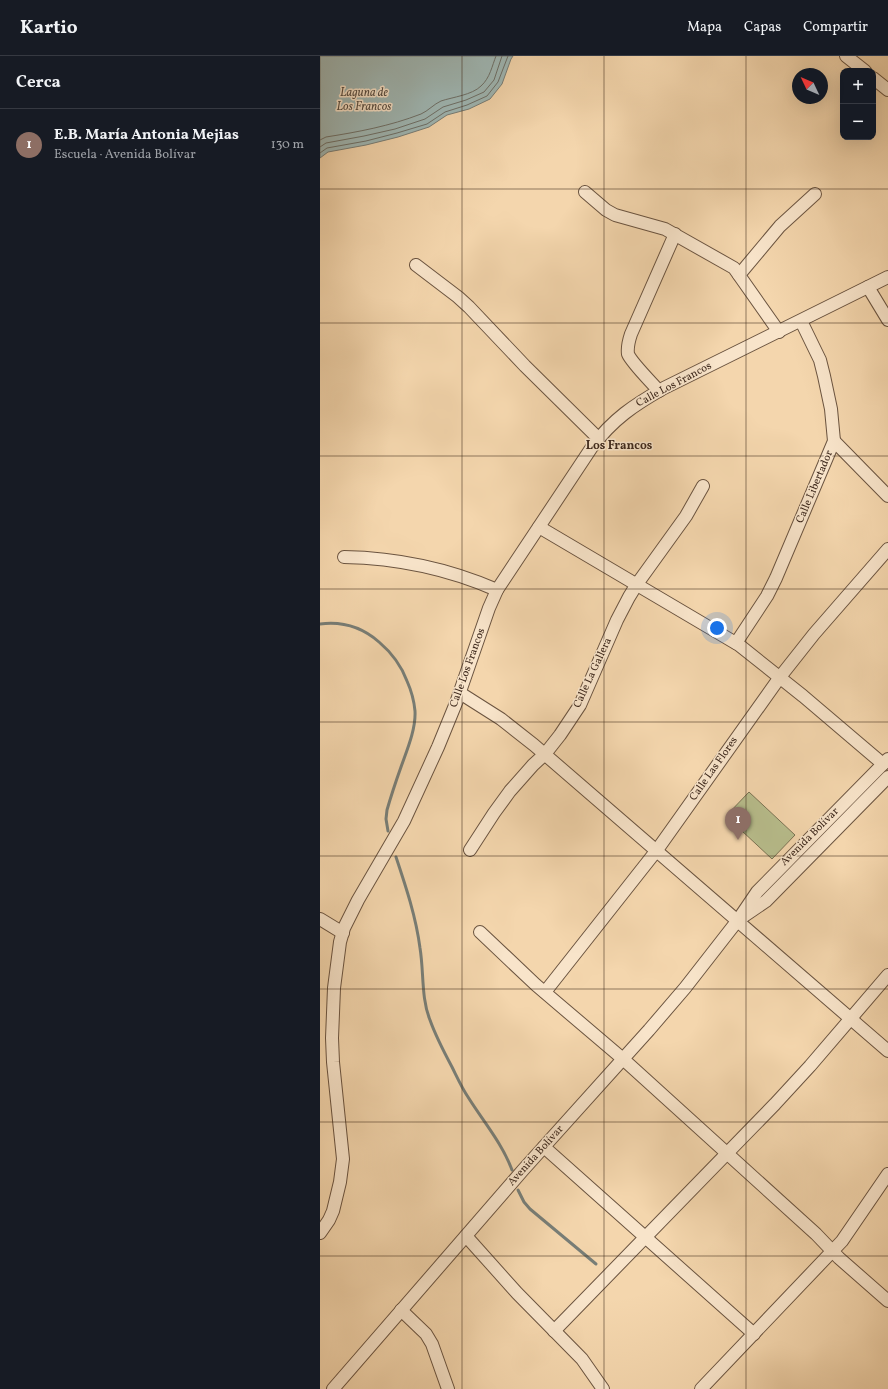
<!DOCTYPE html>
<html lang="es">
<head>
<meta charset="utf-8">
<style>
  body { margin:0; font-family:Vollkorn,serif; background:#20242c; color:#f1f3f6 }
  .controls { position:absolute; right:12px; top:12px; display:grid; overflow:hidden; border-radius:8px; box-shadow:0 4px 16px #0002 }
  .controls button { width:36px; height:36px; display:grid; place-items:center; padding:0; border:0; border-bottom:1px solid #363941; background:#171b24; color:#f1f3f6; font:20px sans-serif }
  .compass { position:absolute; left:472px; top:12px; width:36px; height:36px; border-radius:50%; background:#171b24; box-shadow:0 4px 16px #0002; rotate:314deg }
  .you { position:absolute; left:397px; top:572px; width:14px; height:14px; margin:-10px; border:3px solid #fff; border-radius:50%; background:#1a73e8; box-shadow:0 0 0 6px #1a73e833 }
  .badge { display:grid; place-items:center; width:26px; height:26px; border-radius:50%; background:#c59692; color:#fff; font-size:13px; font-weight:700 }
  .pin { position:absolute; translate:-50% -33px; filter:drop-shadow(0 1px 2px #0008) }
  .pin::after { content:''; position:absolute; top:21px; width:14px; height:12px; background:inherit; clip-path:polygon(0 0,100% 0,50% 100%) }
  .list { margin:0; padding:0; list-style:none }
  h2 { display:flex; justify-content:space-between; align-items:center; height:52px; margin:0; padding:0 16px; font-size:17px }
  h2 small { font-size:13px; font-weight:400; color:#9ea1a6 }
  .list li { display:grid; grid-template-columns:26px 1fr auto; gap:12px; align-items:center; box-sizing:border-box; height:72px; padding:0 16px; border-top:1px solid #363941 }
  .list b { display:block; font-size:15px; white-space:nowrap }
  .list p { margin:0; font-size:13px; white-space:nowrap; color:#9ea1a6 }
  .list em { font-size:13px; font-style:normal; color:#9ea1a6 }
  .map { position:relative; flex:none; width:568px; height:1333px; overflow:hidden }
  header { display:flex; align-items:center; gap:24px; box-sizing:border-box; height:56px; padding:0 20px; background:#171b24; border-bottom:1px solid #363941 }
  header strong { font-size:19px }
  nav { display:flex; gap:22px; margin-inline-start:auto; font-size:14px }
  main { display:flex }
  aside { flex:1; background:#171b24 }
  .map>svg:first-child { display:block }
  .green { fill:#b8be8d; stroke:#7a7354 }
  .water { fill:#9fb7b4; stroke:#787e77 }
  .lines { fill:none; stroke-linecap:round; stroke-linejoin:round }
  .shore { stroke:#6e7068; stroke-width:1 }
  .stream { stroke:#787e77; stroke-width:3 }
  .street-casing { stroke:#6b5440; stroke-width:14 }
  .street { stroke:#f8e4ca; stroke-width:12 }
  .grid { fill:none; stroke:#3d281c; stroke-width:1; stroke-opacity:0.55 }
  .labels { text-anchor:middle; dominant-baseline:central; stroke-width:3; stroke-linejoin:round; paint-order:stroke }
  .street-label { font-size:11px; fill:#3d281c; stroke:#f8e4ca }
  .water-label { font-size:12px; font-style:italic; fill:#564c42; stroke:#f8e4ca }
  .neighbourhood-label { font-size:12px; font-weight:bold; fill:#3d281c; stroke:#f8e4ca }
</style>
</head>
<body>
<header>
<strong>Kartio</strong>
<nav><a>Mapa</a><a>Capas</a><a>Compartir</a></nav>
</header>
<main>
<aside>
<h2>Cerca<small></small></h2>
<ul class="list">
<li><span class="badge" style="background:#8d6e63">1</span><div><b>E.B. María Antonia Mejias</b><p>Escuela · Avenida Bolívar</p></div><em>130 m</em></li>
</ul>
</aside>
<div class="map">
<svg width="568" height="1333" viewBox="0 0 568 1333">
  <rect width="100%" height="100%" fill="#f4d6ad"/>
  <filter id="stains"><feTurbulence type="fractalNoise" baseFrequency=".005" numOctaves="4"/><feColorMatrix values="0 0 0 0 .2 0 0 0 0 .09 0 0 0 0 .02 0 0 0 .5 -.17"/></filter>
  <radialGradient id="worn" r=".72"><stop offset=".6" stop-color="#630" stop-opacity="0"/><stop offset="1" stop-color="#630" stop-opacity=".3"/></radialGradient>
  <polygon class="green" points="429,736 475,779 452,803 406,760"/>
  <polygon class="water" points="0,0 193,0 191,3 182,28 170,43 149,53 127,59 109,71 78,81 46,89 8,96 0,102"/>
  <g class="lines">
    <g class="shore">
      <path d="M0,84l6,-3c32,-5 64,-11 95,-23 7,-3 13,-10 20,-13 12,-4 31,-6 40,-15 9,-8 11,-20 15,-30"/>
      <polyline points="0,91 6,87 44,80 75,73 105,63 123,51 146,44 164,36 174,24 182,0"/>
      <polyline points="0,97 7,92 46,85 77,77 107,68 125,56 147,49 167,40 178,26 188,0"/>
    </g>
    <g class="stream">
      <path d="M0,568c23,-3 42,3 59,18 13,11 22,23 28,39 4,9 7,19 8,30 1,18 -8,39 -14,56 -5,14 -10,29 -14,43l-1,9 2,12"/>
      <path d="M76,801c10,30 20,60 24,91 4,24 1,50 10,72 6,17 14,32 22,47 5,10 10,21 16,30 15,24 34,46 44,73"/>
      <polyline points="198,1134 204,1146 210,1153 276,1208"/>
    </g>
    <g class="street-casing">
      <g id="street">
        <polyline points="526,0 545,15"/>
        <polyline points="553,22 568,34"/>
        <polyline points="265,136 286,154 295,159 345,173 414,212 459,276"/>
        <polyline points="96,209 138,241 149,251 205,310 279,383"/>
        <polyline points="419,219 460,170 495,138"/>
        <polyline points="548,231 568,264"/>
        <path d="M339,335c-7,-8 -28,-29 -31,-37 -1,-7 1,-14 3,-20l44,-100"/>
        <polyline points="514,385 568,440"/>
        <polyline points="219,471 419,589 483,640 563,708"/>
        <path d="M24,501c53,1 105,12 153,33"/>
        <polyline points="416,587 447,540 456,522 514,385 511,353 504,320 500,304 481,265"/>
        <polyline points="140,637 181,663 214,689 568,995"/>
        <polyline points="150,794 174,757 190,735 213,709 225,698 240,679 260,649 297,564 309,541 317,528 366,460 383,430"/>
        <polyline points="424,860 446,845 568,721"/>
        <polyline points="0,863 23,877"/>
        <polyline points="160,876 216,929 303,1003 496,1178 519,1202 568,1245"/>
        <polyline points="225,936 337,794 460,621 494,578 568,493"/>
        <polyline points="224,1091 434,1278"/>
        <path d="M0,1177l9,-13 4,-9 7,-29 3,-23 -10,-97 -1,-24 2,-50 6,-46 4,-14 14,-28 46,-79 34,-74 18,-44 33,-95 8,-18 95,-143c21,-28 42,-42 72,-59l224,-111"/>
        <polyline points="146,1180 197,1237 262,1303 283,1333"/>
        <polyline points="81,1254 106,1278 112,1288 128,1333"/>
        <polyline points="234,1275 455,1048 490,1010 568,919"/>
        <polyline points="13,1333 203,1114 329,974 365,932 418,864 437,836 568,703"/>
        <polyline points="381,1333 522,1185 568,1118"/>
      </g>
    </g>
    <use href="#street" class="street"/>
  </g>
  <path class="grid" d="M142,0v1333M284,0v1333M426,0v1333M0,133h568M0,267h568M0,400h568M0,533h568M0,666h568M0,800h568M0,933h568M0,1066h568M0,1200h568"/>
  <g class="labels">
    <g class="street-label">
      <text transform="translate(354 329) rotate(-28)">Calle Los Francos</text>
      <text transform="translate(495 431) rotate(-67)">Calle Libertador</text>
      <text transform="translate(148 612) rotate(-70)">Calle Los Francos</text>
      <text transform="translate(273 617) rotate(-65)">Calle La Gallera</text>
      <text transform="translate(394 713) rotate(-55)">Calle Las Flores</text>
      <text transform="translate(490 781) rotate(-45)">Avenida Bolívar</text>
      <text transform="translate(216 1100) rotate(-48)">Avenida Bolívar</text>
    </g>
    <g class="water-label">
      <text x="44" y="37">Laguna de<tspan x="44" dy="14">Los Francos</tspan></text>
    </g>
    <g class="neighbourhood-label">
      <text x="299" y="390">Los Francos</text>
    </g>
  </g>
  <rect width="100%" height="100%" filter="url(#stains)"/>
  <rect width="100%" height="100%" fill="url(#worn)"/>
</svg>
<div class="controls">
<button>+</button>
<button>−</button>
</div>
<svg class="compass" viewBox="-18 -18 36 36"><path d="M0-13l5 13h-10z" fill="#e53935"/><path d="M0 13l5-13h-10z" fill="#9ea1a6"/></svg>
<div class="you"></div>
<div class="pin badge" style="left:418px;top:784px;background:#8d6e63">1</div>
</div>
</main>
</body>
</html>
